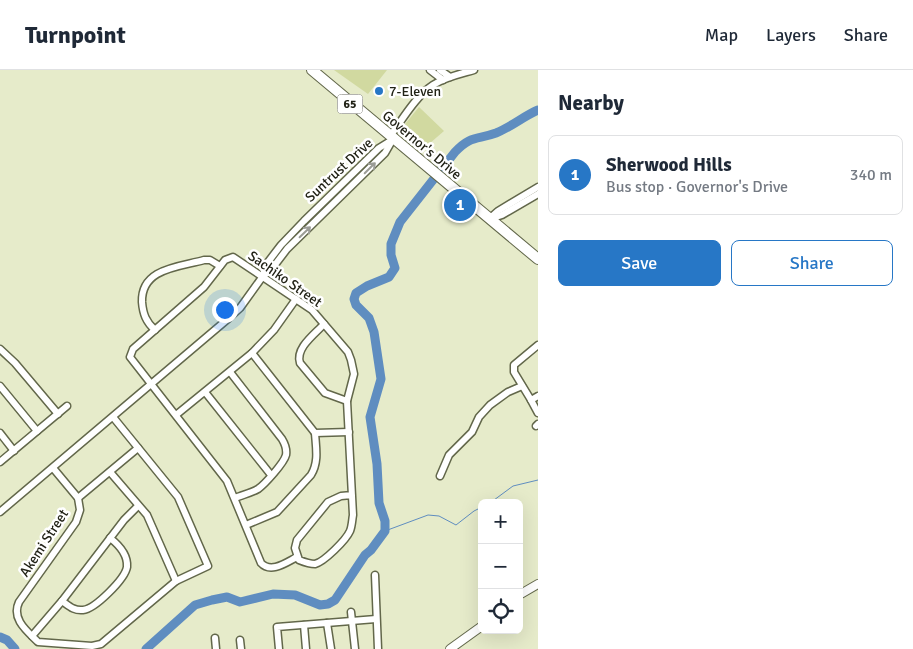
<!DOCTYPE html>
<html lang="en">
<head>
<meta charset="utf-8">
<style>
  body { margin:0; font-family:Signika,sans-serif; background:#f6f6f7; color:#1f2937 }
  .controls { position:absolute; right:15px; bottom:15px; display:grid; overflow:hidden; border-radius:8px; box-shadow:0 5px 20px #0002 }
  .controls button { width:45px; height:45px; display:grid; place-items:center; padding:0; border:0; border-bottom:1px solid #e0e1e3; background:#fff; color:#1f2937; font:25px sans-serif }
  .you { position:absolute; left:224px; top:239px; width:18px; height:18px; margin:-12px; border:4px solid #fff; border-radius:50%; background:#1a73e8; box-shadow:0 0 0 8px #1a73e833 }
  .badge { display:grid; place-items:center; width:32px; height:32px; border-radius:50%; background:#2777c6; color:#fff; font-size:16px; font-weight:700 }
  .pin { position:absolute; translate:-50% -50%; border:2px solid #fff; box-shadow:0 1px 5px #0006 }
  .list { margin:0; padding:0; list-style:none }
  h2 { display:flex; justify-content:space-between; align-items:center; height:65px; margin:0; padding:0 20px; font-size:21px }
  h2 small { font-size:16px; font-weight:400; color:#747a83 }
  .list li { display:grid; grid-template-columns:32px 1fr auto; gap:15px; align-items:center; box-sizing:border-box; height:80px; margin:0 10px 10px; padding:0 10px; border:1px solid #e0e1e3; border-radius:8px }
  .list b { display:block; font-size:19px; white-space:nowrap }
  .list p { margin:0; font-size:16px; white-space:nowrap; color:#747a83 }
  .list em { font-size:16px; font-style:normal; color:#747a83 }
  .actions { display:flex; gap:10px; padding:15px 20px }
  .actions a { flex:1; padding:11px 0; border:1px solid #2777c6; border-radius:8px; text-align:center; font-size:18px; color:#2777c6 }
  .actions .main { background:#2777c6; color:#fff }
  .icon { flex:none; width:28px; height:28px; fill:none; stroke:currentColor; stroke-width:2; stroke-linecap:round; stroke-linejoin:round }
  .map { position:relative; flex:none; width:538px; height:579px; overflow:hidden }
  header { display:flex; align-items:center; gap:30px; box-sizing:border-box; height:70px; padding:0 25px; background:#fff; border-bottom:1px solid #e0e1e3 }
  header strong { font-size:24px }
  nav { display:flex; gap:28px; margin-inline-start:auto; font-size:18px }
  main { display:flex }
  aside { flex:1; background:#fff }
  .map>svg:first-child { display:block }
  .green { fill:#d1d9a0 }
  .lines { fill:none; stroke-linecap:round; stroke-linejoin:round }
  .stream { stroke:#5f8dc0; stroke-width:1 }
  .river { stroke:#5f8dc0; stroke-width:9 }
  .minor-casing { stroke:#62674a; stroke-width:9 }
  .tertiary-casing { stroke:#62674a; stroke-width:10 }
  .primary-casing { stroke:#62674a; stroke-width:12 }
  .minor { stroke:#fff; stroke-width:6 }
  .tertiary { stroke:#fff; stroke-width:8 }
  .primary { stroke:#fff; stroke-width:10 }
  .oneway { stroke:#9b9c96 }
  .poi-dot { fill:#2777c6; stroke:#fff; stroke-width:2 }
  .labels { text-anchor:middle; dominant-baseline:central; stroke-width:5; stroke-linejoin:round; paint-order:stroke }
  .shield { fill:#fff; stroke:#64645c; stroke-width:1 }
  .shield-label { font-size:12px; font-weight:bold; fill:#212216 }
  .poi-label { font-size:14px; fill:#212216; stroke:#fff; text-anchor:start }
  .street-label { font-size:14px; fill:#212216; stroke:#fff }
</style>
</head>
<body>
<header>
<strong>Turnpoint</strong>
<nav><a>Map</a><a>Layers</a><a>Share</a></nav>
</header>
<main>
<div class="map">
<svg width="538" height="579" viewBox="0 0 538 579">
  <rect width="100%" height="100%" fill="#e6ebca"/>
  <g class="green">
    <polygon points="334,0 387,0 368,24"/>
    <polygon points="419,37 444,61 422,80 403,64 401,59"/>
  </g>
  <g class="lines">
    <g class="stream">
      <polyline points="490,433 513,416 538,410"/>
      <polyline points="385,461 428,445 439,446 456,455 474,441 482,437"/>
    </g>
    <g class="river">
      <polyline points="0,567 7,570 15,579"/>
      <path d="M146,579l49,-44 17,-5 15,-3 13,5 33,-8 22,1 25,10 8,-1 7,-4 30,-45 6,-5 14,-19v-10l-6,-18 -2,-39 -7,-47 11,-38 -7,-47 -5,-14 -13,-13 -2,-6 2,-6 11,-7 22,-9 6,-9 -4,-13v-11l9,-22 55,-70c16,-17 22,-12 41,-19 15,-6 28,-17 42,-23"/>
    </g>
    <g class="minor-casing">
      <g id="minor">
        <polyline points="430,0 443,10"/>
        <polyline points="440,0 450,7"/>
        <path d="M390,66c13,-17 25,-39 43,-51 12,-8 27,-11 41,-15"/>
        <polyline points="489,149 498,141 538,117"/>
        <polyline points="490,149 502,145 538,124"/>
        <polyline points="263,206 265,196 281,175 304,151 379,78 392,70"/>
        <path d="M324,254c-9,10 -29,24 -24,39l25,30 22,8"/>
        <path d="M155,260c-9,-8 -12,-16 -13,-28 -1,-34 37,-35 62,-42h6l10,6"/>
        <polyline points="538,275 514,295 514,302 531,330 538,326"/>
        <polyline points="0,279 15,293 58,344"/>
        <polyline points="252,283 315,363 349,362"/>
        <path d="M230,302l52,67c3,5 5,10 4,16 -2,8 -21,29 -28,34 -7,4 -16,6 -23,9"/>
        <polyline points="0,316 37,361"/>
        <polyline points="205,322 271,405"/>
        <polyline points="531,330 538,343"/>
        <polyline points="176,345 252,283 274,260 296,229"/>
        <polyline points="536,356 538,354"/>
        <polyline points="0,363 14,381"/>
        <polyline points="0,392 67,336"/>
        <path d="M53,398l25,30 2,12 -4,12 -57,80c-8,17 8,29 19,40l54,4 9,-2 75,-63 32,-15 -30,-69 -65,-80"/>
        <polyline points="110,402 147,445 176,511"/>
        <polyline points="440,406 449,385 472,362 479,347 490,335 508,322 522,316"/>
        <polyline points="78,428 138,378"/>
        <polyline points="0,442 229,248 240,238 263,206 271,200 287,179 385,83 393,69"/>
        <path d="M246,455l31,-13 34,-37c8,-13 5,-27 4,-42"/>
        <path d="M297,487c-10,5 -26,17 -36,6l-34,-82 -97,-124 3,-8 71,-62 21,-27 8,-3 79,53 36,42 3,8 3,14 -7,27 6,114c-1,6 -1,11 -3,16 -4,9 -26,31 -35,33 -6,0 -11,-2 -16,-4l-4,-12 2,-8 31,-38 13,-6 11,-1"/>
        <polyline points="375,505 378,579"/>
        <path d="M62,531c7,5 12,10 21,9 12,-1 42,-31 44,-43 1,-12 -8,-22 -17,-29"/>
        <polyline points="351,542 355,579"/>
        <polyline points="327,553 331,579"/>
        <polyline points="304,555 306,579"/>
        <polyline points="32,566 62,531 124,450 138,436"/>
        <polyline points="215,568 216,579"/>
        <polyline points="240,570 241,579"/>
        <polyline points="279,579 277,557 376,549"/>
      </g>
    </g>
    <g class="tertiary-casing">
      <g id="tertiary">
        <polyline points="519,525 538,514"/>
        <polyline points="450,579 482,556"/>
      </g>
    </g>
    <g class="primary-casing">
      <polyline id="primary" points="312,0 538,189"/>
    </g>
    <use href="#minor" class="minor"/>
    <use href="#tertiary" class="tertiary"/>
    <use href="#primary" class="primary"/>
  </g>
  <defs><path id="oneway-shaft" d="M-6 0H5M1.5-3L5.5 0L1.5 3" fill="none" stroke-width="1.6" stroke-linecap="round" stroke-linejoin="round" transform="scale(1.25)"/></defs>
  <g class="oneway">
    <use href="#oneway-shaft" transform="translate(370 98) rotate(-45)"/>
    <use href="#oneway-shaft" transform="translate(305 162) rotate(-44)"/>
  </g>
  <circle class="poi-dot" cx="379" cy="21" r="5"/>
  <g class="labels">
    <rect class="shield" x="337.5" y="24.5" width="25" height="19" rx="4"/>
    <g class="shield-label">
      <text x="350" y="34">65</text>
    </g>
    <g class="poi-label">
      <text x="389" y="21">7-Eleven</text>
    </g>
    <g class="street-label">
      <text transform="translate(422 75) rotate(40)">Governor's Drive</text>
      <text transform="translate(339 100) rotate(-43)">Suntrust Drive</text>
      <text transform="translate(285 209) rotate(35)">Sachiko Street</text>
      <text transform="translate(44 473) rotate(-57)">Akemi Street</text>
    </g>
  </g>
</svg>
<div class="controls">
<button>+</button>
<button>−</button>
<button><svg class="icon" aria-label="locate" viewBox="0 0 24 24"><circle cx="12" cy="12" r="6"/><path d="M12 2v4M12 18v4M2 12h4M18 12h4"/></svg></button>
</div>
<div class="you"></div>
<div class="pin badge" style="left:460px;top:135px">1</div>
</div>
<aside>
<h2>Nearby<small></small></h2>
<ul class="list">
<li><span class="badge">1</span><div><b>Sherwood Hills</b><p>Bus stop · Governor's Drive</p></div><em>340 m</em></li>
</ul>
<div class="actions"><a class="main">Save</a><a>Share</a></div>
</aside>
</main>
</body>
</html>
